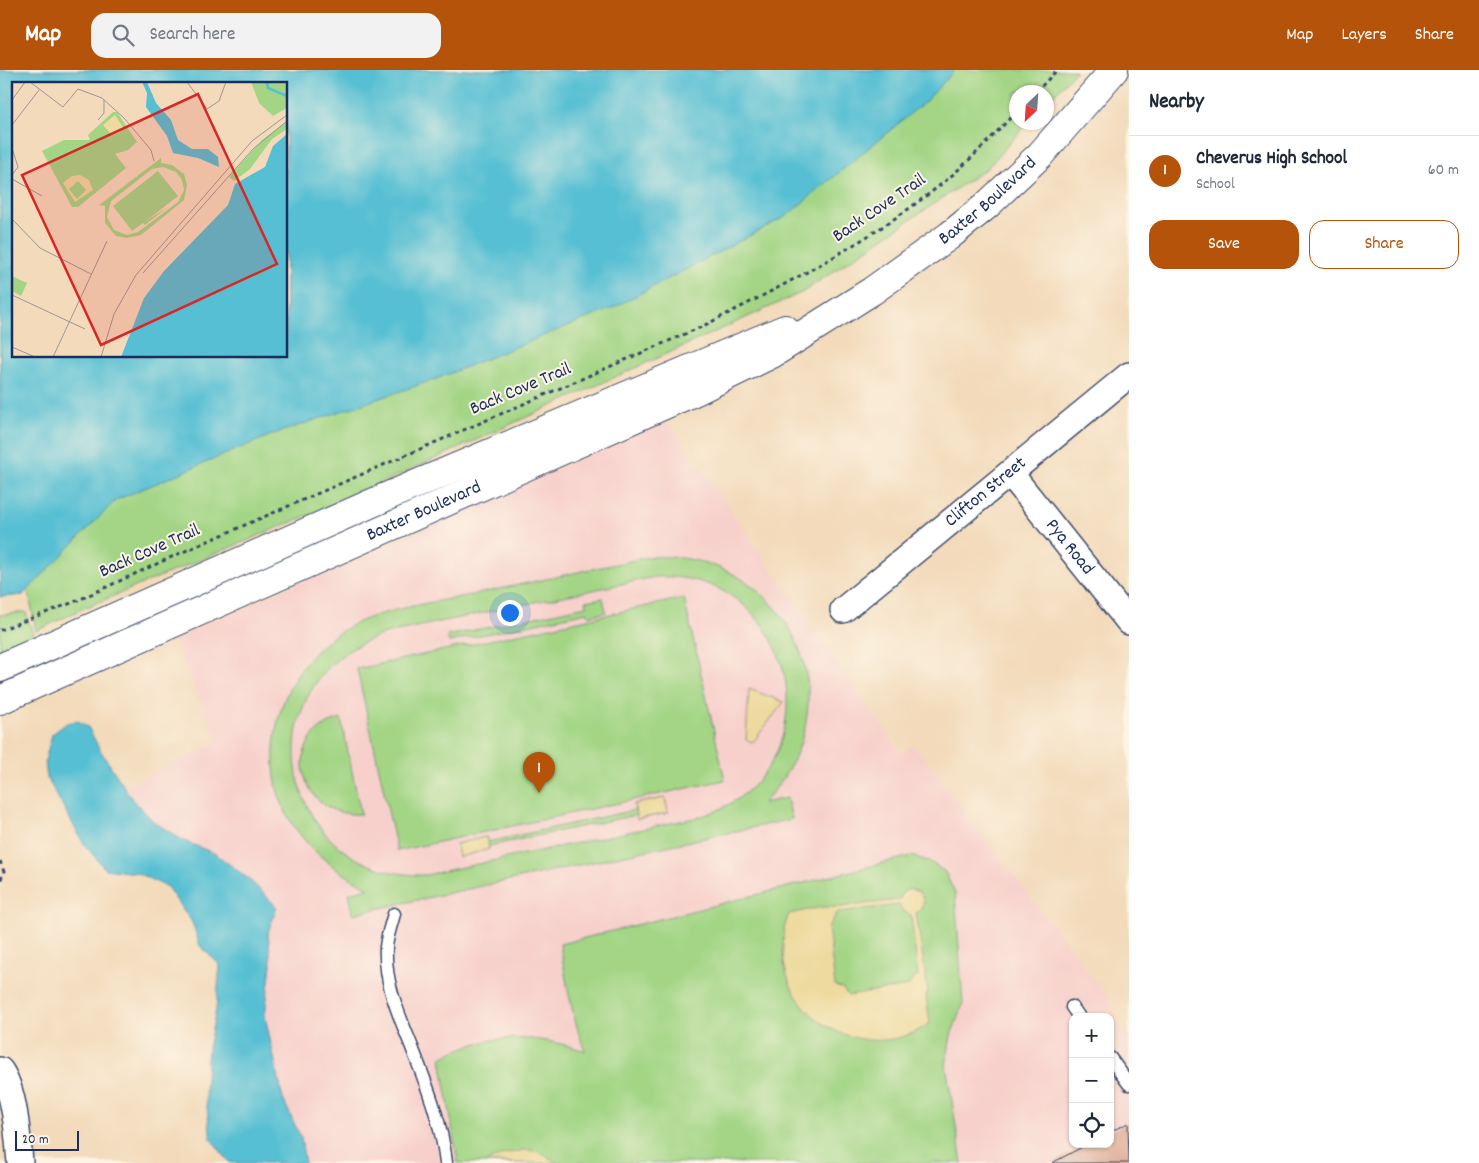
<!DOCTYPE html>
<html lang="en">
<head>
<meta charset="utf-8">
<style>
  body { margin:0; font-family:Dekko,sans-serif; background:#f2f2f3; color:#1f2937 }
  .controls { position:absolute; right:15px; bottom:15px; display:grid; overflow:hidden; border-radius:10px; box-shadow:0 1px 4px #0004 }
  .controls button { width:45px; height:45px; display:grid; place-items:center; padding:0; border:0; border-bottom:1px solid #e0e1e3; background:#fff; color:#1f2937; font:25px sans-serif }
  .compass { position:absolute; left:1009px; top:15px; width:45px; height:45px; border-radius:50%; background:#fff; box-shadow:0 1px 4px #0004; rotate:205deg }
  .scale { position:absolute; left:15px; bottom:12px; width:64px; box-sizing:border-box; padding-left:5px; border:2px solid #1b2f5e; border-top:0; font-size:14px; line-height:18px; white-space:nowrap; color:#1b2f5e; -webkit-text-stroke:4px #fcf5e5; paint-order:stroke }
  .you { position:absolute; left:509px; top:542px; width:18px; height:18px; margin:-12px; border:4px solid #fff; border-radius:50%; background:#1a73e8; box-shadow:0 0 0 8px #1a73e833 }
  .badge { display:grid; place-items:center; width:32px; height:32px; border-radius:50%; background:#b45309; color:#fff; font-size:16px; font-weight:700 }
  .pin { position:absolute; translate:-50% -41px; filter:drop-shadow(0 1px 2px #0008) }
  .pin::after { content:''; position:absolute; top:26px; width:18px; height:15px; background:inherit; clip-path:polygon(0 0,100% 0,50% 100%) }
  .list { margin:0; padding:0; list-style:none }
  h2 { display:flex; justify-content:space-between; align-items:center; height:65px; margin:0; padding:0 20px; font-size:21px }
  h2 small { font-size:16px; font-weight:400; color:#747a83 }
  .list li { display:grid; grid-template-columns:32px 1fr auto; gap:15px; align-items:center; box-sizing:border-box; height:70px; padding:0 20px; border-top:1px solid #e0e1e3 }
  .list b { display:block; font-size:19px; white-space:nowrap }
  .list p { margin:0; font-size:16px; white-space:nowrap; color:#747a83 }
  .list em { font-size:16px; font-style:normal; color:#747a83 }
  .actions { display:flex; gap:10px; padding:15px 20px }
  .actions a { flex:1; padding:11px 0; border:1px solid #b45309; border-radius:15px; text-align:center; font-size:18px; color:#b45309 }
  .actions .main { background:#b45309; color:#fff }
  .icon { flex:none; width:28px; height:28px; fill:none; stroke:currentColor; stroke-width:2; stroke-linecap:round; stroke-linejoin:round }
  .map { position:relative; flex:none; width:1129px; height:1093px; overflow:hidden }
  header { display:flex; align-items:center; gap:30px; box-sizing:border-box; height:70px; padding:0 25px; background:#b45309; color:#fff }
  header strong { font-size:24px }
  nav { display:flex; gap:28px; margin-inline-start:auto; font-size:18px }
  .search { width:350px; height:45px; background:#f2f2f3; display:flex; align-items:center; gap:12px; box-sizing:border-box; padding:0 18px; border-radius:15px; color:#747a83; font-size:19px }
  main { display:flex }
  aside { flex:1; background:#fff }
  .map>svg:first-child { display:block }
  .built { fill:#f7d0cb; fill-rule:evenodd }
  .green { fill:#a3d585; stroke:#5f8272; fill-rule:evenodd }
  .sand { fill:#eeda9e; stroke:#84847e; fill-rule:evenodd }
  .water { fill:#56bfd3; stroke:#387798; fill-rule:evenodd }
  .building { fill:#ddaa95 }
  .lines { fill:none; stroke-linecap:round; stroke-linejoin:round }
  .lane-casing { stroke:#3b496c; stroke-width:15 }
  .street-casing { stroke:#3b496c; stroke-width:28 }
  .secondary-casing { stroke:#3b496c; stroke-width:30 }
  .path { stroke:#3b496c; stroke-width:3; stroke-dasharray:4 4; stroke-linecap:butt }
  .lane { stroke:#fff; stroke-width:12 }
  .street { stroke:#fff; stroke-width:25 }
  .secondary { stroke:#fff; stroke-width:28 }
  .labels { text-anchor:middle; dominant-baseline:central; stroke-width:4; stroke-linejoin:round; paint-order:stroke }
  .street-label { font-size:19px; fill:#1b2f5e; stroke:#fcf5e5 }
  .inset-river { fill:none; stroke:#56bfd3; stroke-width:2.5 }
  .inset-road { fill:none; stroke:#9d9695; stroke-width:1 }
  .view { fill:#d62828; fill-opacity:0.15; stroke:#d62828; stroke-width:2.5 }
  .inset-edge { fill:none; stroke:#1b2f5e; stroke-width:2.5 }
</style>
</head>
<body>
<header>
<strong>Map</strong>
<div class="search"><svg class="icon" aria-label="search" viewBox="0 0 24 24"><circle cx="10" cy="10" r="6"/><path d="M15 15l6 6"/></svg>Search here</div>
<nav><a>Map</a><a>Layers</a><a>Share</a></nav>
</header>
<main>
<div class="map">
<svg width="1129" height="1093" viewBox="0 0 1129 1093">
  <rect width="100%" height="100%" fill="#fcf5e5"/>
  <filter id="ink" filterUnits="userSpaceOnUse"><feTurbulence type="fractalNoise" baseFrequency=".02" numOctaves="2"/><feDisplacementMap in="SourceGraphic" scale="10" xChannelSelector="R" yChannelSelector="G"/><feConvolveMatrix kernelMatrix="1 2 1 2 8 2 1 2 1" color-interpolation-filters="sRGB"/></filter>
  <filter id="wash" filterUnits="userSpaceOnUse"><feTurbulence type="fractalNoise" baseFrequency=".0096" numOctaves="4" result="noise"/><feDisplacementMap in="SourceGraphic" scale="20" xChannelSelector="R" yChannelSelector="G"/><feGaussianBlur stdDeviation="1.12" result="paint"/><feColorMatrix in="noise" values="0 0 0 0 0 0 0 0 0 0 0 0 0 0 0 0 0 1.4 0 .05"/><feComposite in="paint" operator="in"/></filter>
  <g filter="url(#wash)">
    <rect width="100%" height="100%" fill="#f3daba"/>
    <path class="built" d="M667,350l234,333 12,-8 195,252 8,23 13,18v125h-824l-4,-25 -18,-39 -18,-83 6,-52 -3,-32 9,-25 -27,-27 -34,-26 -32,-13 -30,-19 -22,-23 -8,-12 94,-45 -45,-103zM1073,947h37v127h-37z"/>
    <g class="green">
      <path d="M0,0h1076l-29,33 -1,-11h-30v30l12,1 -41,45 -184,124 -468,212 -253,105 -46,22 -8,-42 -5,6 -23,2zM14,14h272v272h-272z"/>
      <path d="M648,487c141,-9 213,145 115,246l24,-5 5,21 -439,95 -4,-21 20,-5c-48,-24 -92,-63 -95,-121 -4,-69 34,-129 100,-151 35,-11 72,-16 107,-23 56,-12 111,-24 167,-36zM655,507c148,-8 184,199 44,240l-273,58c-153,3 -182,-204 -34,-243z"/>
      <polygon points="603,528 606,542 589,546 587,542 449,572 447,566 586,536 585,531"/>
      <polygon points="684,528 725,710 397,781 357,599"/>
      <polygon points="26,542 37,577 0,593 0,545"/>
      <path d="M341,649l20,95c-63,5 -82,-79 -20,-95z"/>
      <polygon points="665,728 668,743 637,749 636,745 489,776 489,779 459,787 456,774 486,767 488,772 635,740 634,734"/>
      <path d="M911,786l18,5 16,11 10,21 8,111 -12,31 -5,30 16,98h-504l-17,-105c46,-26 95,-24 144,-7 -13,-34 -19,-70 -25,-107z"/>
    </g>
    <g class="sand">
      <polygon points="749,619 784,632 753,672 746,670"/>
      <polygon points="665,728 668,743 637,749 634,734"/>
      <polygon points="486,767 489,779 459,787 456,774"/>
      <path d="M911,819l9,4c6,7 4,15 -4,20l12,78 -2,5 4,27c-60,44 -148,-1 -147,-75 0,-13 1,-23 6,-34l33,-7h18l59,-7 5,-9zM899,835l4,6 8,4 7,61 -6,4 -4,6 -60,10 -5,-7 -8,-3 -7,-59 10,-15z"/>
      <polygon points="524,1080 536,1081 558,1093 485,1093 504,1084"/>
    </g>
    <g class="water">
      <path d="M0,0h955l-28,30 -142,117 -172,91 -177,71 -162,55 -158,66 -93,95 -23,2zM14,14h272v272h-272z"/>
      <polygon points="78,651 88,657 100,680 132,729 154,752 184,771 216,784 250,810 277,837 268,862 271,894 265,946 283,1029 301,1068 305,1093 230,1093 211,1069 205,1022 208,979 216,939 220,895 200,876 192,852 167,817 137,803 105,799 84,774 47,708 45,691 52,664 67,653"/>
    </g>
    <g id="blocks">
      <polygon class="building" points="1128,1053 1129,1093 1052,1093 1088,1074 1110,1074 1110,1062"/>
    </g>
  </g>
  <g filter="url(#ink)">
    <use href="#blocks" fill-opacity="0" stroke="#3b496c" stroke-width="1"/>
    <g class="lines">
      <g class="lane-casing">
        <g id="lane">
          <path d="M394,844c-3,11 -7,22 -8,33 -2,37 14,70 27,103 14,36 29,74 33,113"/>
          <polyline points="1072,937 1079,947"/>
          <polyline points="1110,988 1129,1014"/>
        </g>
      </g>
      <g class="street-casing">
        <g id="street">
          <path id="s1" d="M1010,403l119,149"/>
          <path id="s2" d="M843,540l286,-235"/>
          <path d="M0,1000c15,20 18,68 20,93"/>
        </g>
      </g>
      <g class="secondary-casing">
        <g id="secondary">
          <polyline points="0,598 388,426 785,259"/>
          <path id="s3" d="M0,630l696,-309 76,-37 100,-63 77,-55 37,-30 54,-51 74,-85"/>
        </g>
      </g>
      <g class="path">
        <polyline points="1036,22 1057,0"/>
        <path d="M0,560l74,-28 102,-47 525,-228c82,-41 166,-84 238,-141 28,-22 53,-49 77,-74"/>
        <polyline points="0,791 4,802 0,811"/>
      </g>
      <use href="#lane" class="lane"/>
      <use href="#street" class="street"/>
      <use href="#secondary" class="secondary"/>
    </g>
  </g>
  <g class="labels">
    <g class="street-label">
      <text stroke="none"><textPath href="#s3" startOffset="1111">Baxter Boulevard</textPath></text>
      <text transform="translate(880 139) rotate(-34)">Back Cove Trail</text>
      <text transform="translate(521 320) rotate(-23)">Back Cove Trail</text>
      <text stroke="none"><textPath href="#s2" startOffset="185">Clifton Street</textPath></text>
      <text stroke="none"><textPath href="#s3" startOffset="464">Baxter Boulevard</textPath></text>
      <text stroke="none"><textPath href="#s1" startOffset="95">Pya Road</textPath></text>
      <text transform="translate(150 482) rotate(-24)">Back Cove Trail</text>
    </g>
  </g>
  <g transform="translate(12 12)">
    <rect width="275" height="275" fill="#f3daba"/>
    <path d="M239,0h36v26l-14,8 -14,-13zM101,30h4l20,30 -9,8 -13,4 11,14 -48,39h-6l-30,-56 22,-11h26l-2,-5zM275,39v8l-15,10 -22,30 -16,12 -5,-4 33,-37zM149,76v5l11,2 12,9 3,11 -3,15 -43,35 -14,3 -11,-2 -11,-13v-17l-6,-1zM151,85l13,5 6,8 2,10 -6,12 -40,30 -11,3 -13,-5 -7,-13 4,-16 41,-32zM146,89l20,25 -32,25 20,-13 -21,17 -2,-2 -11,8 -19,-25zM0,194l15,7 -6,13 -9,-5z" fill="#a3d585" fill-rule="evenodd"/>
    <path d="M103,33l8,12 -4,6 -8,1 -8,-9zM68,93l9,5 4,10 -18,12 -12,-19 9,-7zM66,99l8,9 -9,9 -8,-10z" fill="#eeda9e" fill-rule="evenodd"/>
    <path d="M130,0h5l9,21 15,17 7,20 14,9h16l10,8 1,10 -21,-9 -25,-5 -6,-17 -21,-29 1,-14zM275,52v223h-166l23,-59 20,-27 64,-66 7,-21 30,-17 8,-21z" fill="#56bfd3"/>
    <path class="inset-river" d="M255,0l1,6 19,8"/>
    <path class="inset-road" d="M18,0l33,25 15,-18 24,9 22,20 27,32 3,11M175,0l20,27 12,-8 7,-19M0,18l13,-18M86,38l6,-7v-13M0,43l27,-35M0,66l6,19 -6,8M0,97l30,17M0,137l28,29 51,26M131,191l110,-124 34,-28M0,213l73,34M0,265l23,10M41,275l54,-116M89,275l13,-43 22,-39 116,-134 35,-26"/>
    <path class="view" d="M186,12l79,170 -176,81 -79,-170z"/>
    <rect width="275" height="275" class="inset-edge"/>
  </g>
</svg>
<div class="controls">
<button>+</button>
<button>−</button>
<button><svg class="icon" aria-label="locate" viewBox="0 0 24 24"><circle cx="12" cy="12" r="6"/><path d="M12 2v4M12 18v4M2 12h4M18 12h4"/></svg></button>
</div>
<svg class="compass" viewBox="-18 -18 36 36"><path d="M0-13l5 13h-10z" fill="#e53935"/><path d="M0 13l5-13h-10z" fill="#747a83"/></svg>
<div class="scale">20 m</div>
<div class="you"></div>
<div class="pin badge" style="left:539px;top:723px">1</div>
</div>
<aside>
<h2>Nearby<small></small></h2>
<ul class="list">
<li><span class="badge">1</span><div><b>Cheverus High School</b><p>School</p></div><em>60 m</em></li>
</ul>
<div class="actions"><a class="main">Save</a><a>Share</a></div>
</aside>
</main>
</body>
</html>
